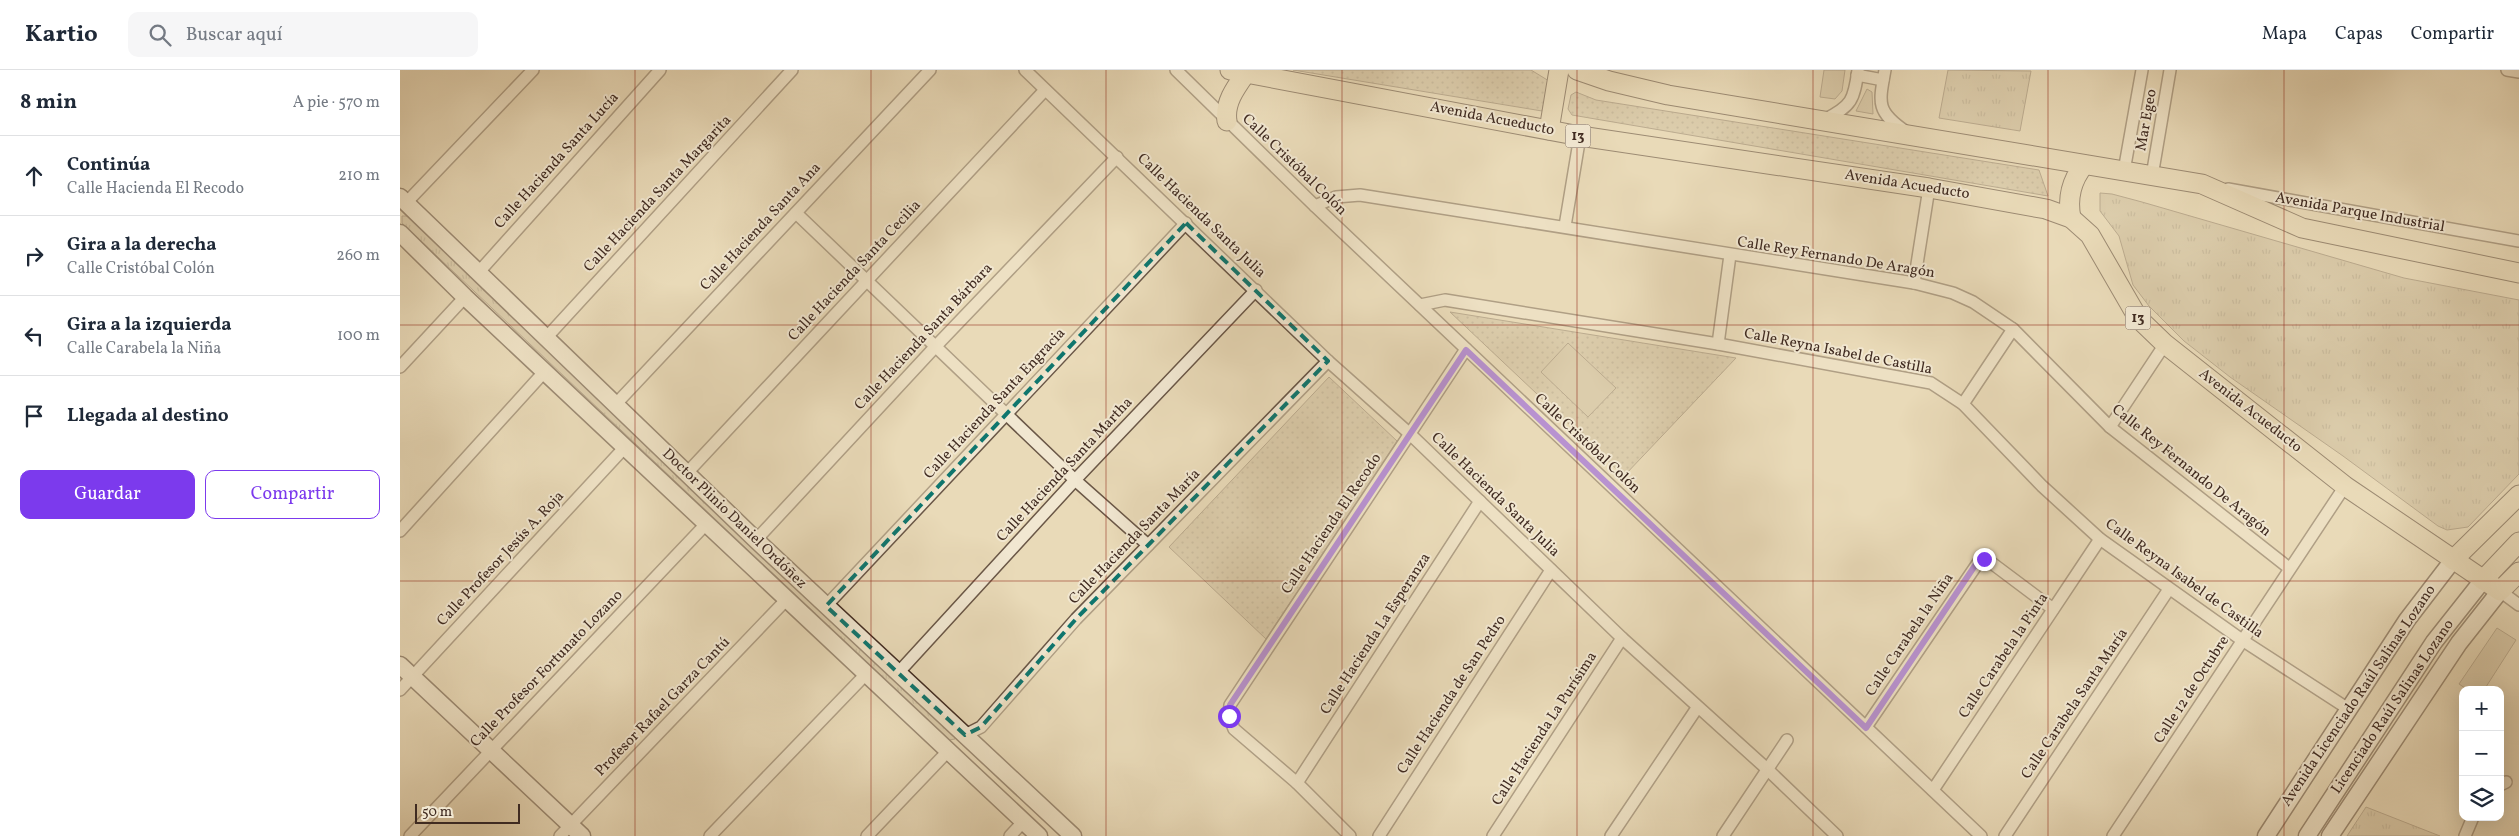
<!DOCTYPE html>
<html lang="es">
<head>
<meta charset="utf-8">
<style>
  body { margin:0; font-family:Vollkorn,serif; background:#f6f6f7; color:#1f2937 }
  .controls { position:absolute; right:15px; bottom:15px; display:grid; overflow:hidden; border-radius:10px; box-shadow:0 5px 20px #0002 }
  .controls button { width:45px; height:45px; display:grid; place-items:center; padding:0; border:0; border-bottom:1px solid #e0e1e3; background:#fff; color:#1f2937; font:25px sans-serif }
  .scale { position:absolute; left:15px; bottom:12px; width:105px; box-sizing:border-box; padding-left:5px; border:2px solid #402b21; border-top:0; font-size:14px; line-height:18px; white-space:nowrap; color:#402b21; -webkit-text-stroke:4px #f1e7d1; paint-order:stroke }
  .stop { position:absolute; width:15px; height:15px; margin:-11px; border:4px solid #7c3aed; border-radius:50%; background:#fff }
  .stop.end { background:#7c3aed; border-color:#fff; box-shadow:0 1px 5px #0008 }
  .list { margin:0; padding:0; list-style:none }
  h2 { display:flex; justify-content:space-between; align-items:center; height:65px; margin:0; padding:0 20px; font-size:21px }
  h2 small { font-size:16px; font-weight:400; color:#747a83 }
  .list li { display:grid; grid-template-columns:32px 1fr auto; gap:15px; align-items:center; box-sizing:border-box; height:80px; padding:0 20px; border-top:1px solid #e0e1e3 }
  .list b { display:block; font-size:19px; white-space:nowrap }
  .list p { margin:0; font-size:16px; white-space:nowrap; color:#747a83 }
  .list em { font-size:16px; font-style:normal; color:#747a83 }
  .actions { display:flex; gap:10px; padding:15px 20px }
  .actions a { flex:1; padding:11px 0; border:1px solid #7c3aed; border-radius:10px; text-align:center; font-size:18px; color:#7c3aed }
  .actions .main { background:#7c3aed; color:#fff }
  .icon { flex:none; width:28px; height:28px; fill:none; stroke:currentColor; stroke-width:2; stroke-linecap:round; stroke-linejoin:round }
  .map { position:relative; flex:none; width:2119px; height:766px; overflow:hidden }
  header { display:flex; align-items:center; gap:30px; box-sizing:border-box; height:70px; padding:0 25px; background:#fff; border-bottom:1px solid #e0e1e3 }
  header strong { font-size:24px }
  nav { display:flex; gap:28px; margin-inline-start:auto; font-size:18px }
  .search { width:350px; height:45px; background:#f6f6f7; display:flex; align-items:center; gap:12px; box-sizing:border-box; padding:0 18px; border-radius:10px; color:#747a83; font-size:19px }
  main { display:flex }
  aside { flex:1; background:#fff }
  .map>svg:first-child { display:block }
  .grass { fill:url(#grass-tufts); stroke:#867460 }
  .park { fill:url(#park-dots); stroke:#867460 }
  .garden { fill:#ccbc9e; stroke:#867460 }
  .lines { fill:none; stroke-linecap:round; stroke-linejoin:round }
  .street-casing { stroke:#6a5747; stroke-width:14 }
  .secondary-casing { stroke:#402b21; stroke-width:19 }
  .primary-casing { stroke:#402b21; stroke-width:21 }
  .street { stroke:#f1e7d1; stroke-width:11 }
  .secondary { stroke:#f1e7d1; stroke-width:16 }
  .primary { stroke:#e9dab8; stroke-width:19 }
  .route { stroke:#7c3aed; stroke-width:6 }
  .marked { fill:none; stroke:#0f766e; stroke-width:4; stroke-dasharray:10 6; stroke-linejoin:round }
  .grid { fill:none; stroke:#8f2418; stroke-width:1; stroke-opacity:0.55 }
  .labels { text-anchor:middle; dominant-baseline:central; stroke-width:4; stroke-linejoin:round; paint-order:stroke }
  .shield { fill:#f1e7d1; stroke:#756356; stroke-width:1 }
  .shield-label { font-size:14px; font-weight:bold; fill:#402b21 }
  .street-label { font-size:15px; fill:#402b21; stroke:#f1e7d1 }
</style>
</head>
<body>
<header>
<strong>Kartio</strong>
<div class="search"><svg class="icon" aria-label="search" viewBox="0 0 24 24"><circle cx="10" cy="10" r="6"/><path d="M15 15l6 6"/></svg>Buscar aquí</div>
<nav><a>Mapa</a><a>Capas</a><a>Compartir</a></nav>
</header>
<main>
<aside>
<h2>8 min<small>A pie · 570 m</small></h2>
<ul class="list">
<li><svg class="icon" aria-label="ahead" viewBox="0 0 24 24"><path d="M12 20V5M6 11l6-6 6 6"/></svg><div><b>Continúa</b><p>Calle Hacienda El Recodo</p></div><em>210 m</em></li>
<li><svg class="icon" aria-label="right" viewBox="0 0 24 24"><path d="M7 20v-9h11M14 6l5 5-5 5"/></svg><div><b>Gira a la derecha</b><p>Calle Cristóbal Colón</p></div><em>260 m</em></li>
<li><svg class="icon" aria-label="left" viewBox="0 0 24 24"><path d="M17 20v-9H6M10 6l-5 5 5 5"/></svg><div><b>Gira a la izquierda</b><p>Calle Carabela la Niña</p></div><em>100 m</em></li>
<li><svg class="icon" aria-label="arrive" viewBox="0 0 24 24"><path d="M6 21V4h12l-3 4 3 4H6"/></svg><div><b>Llegada al destino</b></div></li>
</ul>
<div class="actions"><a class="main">Guardar</a><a>Compartir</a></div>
</aside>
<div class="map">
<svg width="2119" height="766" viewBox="0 0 2119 766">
  <defs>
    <pattern id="grass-tufts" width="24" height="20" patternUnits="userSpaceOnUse" patternTransform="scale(1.25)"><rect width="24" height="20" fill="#ccbc9e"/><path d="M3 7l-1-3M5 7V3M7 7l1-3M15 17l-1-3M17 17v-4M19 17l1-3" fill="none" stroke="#a79980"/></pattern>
    <pattern id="park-dots" width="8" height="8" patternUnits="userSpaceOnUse" patternTransform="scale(1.25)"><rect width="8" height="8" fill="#ccbc9e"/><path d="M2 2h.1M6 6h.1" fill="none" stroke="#a79980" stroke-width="1.8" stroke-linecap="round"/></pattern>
  </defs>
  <rect width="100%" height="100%" fill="#e9dab8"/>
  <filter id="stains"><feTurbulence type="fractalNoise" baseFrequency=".004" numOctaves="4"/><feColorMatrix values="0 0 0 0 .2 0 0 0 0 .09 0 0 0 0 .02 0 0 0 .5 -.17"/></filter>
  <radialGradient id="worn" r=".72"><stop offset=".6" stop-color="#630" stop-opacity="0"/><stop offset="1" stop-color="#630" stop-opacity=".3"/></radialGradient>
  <g class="grass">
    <polygon points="1548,0 1631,1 1620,61 1539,48"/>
    <polygon points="1700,123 1712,124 1742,132 2004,208 2119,230 2119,404 2068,457 2047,460 2038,456 1943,386 1830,307 1784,271 1749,236 1733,215 1719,166 1700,141"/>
    <polygon points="2,146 8,146 555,664 555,669 549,670 2,153"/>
    <polygon points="1966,737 2040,766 1947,766"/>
  </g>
  <g class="park">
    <polygon points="893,0 1131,0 1149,11 1142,41"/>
    <polygon points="1176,22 1196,30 1639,100 1648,126 1172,45 1168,39 1171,25"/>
    <polygon points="1050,242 1336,288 1224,406"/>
    <polygon points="929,307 997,371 866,569 769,477"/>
  </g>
  <g class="garden">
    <polygon points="1424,0 1445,0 1442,21 1435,29 1420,27"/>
    <polygon points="1467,19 1472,22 1473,44 1456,41"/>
    <polygon points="1168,273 1216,318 1188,347 1141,302"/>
    <polygon points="2097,558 2116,570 2084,620 2068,620 2059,614"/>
  </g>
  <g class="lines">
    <g class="street-casing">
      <g id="street">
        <polyline points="625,0 928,291 1010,364 1222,568 1367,699 1437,766"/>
        <polyline points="776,0 915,136 1581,766"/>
        <path d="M1485,0c-6,33 -9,41 20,61"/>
        <polyline points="2107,0 2119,2"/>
        <polyline points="1457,5 1483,10"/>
        <path d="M1424,50c28,-14 30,-20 34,-50"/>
        <polyline points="1724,101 1742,0"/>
        <polyline points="1752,106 1770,0"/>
        <polyline points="1828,119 2119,171"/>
        <polyline points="6,133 133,0"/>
        <polyline points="915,136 936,127 960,125 1514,213 1553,223 1573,232 1613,259 1710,357 1889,498"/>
        <polyline points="396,143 675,410 748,475"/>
        <polyline points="1165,156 1180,66"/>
        <polyline points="78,203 260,0"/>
        <polyline points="1514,213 1529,118"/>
        <polyline points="1020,235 1045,230 1318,274 1531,313 1563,334 1642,416 1700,469 1842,570 1950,640"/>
        <polyline points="146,268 392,0"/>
        <polyline points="1318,274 1330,185"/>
        <polyline points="0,297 65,227"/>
        <polyline points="1563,334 1613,259"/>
        <polyline points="215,335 530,0"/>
        <polyline points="1710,357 1765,274"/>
        <polyline points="286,404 645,20"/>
        <polyline points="0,461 145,301"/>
        <polyline points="356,470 535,277 717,87"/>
        <polyline points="2100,521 2119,535"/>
        <polyline points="426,536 786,153"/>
        <polyline points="498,603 675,410 856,220"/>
        <polyline points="0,620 225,377"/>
        <polyline points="1466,657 1580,490 1589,491 1653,539"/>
        <polyline points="565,665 581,657 676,549 928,291"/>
        <polyline points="897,713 1080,431"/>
        <polyline points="2100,715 2106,712"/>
        <polyline points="1533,720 1700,469"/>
        <polyline points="10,766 307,453"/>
        <polyline points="160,766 387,529"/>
        <polyline points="310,766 467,603"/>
        <polyline points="467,766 549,680"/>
        <polyline points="610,766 623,752"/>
        <polyline points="950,766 897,713 834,659 829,646 830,635 1066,279"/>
        <polyline points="979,766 1151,500"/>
        <polyline points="1093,766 1222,568"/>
        <polyline points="1211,766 1297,638"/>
        <polyline points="1323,766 1387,670"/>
        <polyline points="1605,766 1769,519"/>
        <polyline points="1713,766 1945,416"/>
        <polyline points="2065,766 2073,747"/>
      </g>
    </g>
    <g class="secondary-casing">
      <g id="secondary">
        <polyline points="0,127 356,470 673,766"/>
        <polyline points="0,163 65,227 639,766"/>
        <polyline points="0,595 182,766"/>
        <polyline points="1866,766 2007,550 2053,490"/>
        <polyline points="1907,766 2034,572 2083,510"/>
        <polyline points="1930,766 2059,573 2100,521"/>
      </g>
    </g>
    <g class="primary-casing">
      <g id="primary">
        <polyline points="830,0 1180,66 1529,118 1646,139 1671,148 1690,165 1738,248 1765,274 1945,416 2100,521 2119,502"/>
        <polyline points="1177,0 1209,11 1268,25 1802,114 1902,158 2119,203"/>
        <path d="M827,51c-3,-18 9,-34 19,-48"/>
        <polyline points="1149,60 1159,0"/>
        <path d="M1671,148c-4,-20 0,-37 13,-53"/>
        <polyline points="2053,490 2119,425"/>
        <polyline points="2083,510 2119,472"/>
      </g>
    </g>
    <use href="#street" class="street"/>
    <use href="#secondary" class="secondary"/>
    <use href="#primary" class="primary"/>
  </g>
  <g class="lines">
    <polyline class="route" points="829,646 830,635 1066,280 1466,658 1576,494 1584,489"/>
  </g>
  <path d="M0 0H2119V766H0ZM786,153l142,138 -252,258 -95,108 -16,8 -139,-129z" fill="#e9dab8" fill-opacity=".55" fill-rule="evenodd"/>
  <path class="marked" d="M786,153l142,138 -252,258 -95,108 -16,8 -139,-129z"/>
  <path class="grid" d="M235,0v766M471,0v766M706,0v766M942,0v766M1177,0v766M1413,0v766M1648,0v766M1884,0v766M0,255h2119M0,511h2119"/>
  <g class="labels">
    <g class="shield">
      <rect x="1165.5" y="54.5" width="25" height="23" rx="4"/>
      <rect x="1725.5" y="236.5" width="25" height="23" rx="4"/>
    </g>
    <g class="shield-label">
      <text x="1178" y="66">13</text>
      <text x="1738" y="248">13</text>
    </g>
    <g class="street-label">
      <text transform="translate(1092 49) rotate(11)">Avenida Acueducto</text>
      <text transform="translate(1747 50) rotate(-80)">Mar Egeo</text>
      <text transform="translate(157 91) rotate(-48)">Calle Hacienda Santa Lucía</text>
      <text transform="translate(894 95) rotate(44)">Calle Cristóbal Colón</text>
      <text transform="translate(1507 115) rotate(9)">Avenida Acueducto</text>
      <text transform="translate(258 124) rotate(-47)">Calle Hacienda Santa Margarita</text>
      <text transform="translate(1960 143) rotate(10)">Avenida Parque Industrial</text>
      <text transform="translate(801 146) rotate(44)">Calle Hacienda Santa Julia</text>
      <text transform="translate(361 157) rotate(-47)">Calle Hacienda Santa Ana</text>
      <text transform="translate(1436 188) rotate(9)">Calle Rey Fernando De Aragón</text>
      <text transform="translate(455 201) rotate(-47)">Calle Hacienda Santa Cecilia</text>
      <text transform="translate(524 267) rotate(-47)">Calle Hacienda Santa Bárbara</text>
      <text transform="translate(1438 282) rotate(11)">Calle Reyna Isabel de Castilla</text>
      <text transform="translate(595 334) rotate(-47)">Calle Hacienda Santa Engracia</text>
      <text transform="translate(1850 341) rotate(38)">Avenida Acueducto</text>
      <text transform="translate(1187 374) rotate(43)">Calle Cristóbal Colón</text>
      <text transform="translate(665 400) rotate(-47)">Calle Hacienda Santa Martha</text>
      <text transform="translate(1791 401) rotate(39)">Calle Rey Fernando De Aragón</text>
      <text transform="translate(1095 425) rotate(44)">Calle Hacienda Santa Julia</text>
      <text transform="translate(334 449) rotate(44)">Doctor Plinio Daniel Ordóñez</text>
      <text transform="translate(932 454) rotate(-56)">Calle Hacienda El Recodo</text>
      <text transform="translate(735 467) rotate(-46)">Calle Hacienda Santa María</text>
      <text transform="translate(101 489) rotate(-47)">Calle Profesor Jesús A. Roja</text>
      <text transform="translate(1784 509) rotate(36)">Calle Reyna Isabel de Castilla</text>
      <text transform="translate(976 564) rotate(-57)">Calle Hacienda La Esperanza</text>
      <text transform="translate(1510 565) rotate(-56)">Calle Carabela la Niña</text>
      <text transform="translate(1604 586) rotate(-56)">Calle Carabela la Pinta</text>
      <text transform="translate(147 599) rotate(-46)">Calle Profesor Fortunato Lozano</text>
      <text transform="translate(1792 620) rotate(-57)">Calle 12 de Octubre</text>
      <text transform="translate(1052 625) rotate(-57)">Calle Hacienda de San Pedro</text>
      <text transform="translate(1959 626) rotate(-56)">Avenida Licenciado Raúl Salinas Lozano</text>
      <text transform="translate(1675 634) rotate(-56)">Calle Carabela Santa María</text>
      <text transform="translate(263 637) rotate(-46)">Profesor Rafael Garza Cantú</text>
      <text transform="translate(1993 637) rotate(-56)">Licenciado Raúl Salinas Lozano</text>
      <text transform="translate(1145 659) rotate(-57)">Calle Hacienda La Purísima</text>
    </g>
  </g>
  <rect width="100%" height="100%" filter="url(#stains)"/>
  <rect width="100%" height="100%" fill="url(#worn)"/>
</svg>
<div class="controls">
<button>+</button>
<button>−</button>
<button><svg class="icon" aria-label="layers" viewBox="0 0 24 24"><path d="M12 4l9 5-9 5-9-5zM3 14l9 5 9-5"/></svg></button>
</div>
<div class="scale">50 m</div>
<div class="stop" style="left:829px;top:646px"></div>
<div class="stop end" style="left:1584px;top:489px"></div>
</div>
</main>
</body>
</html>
